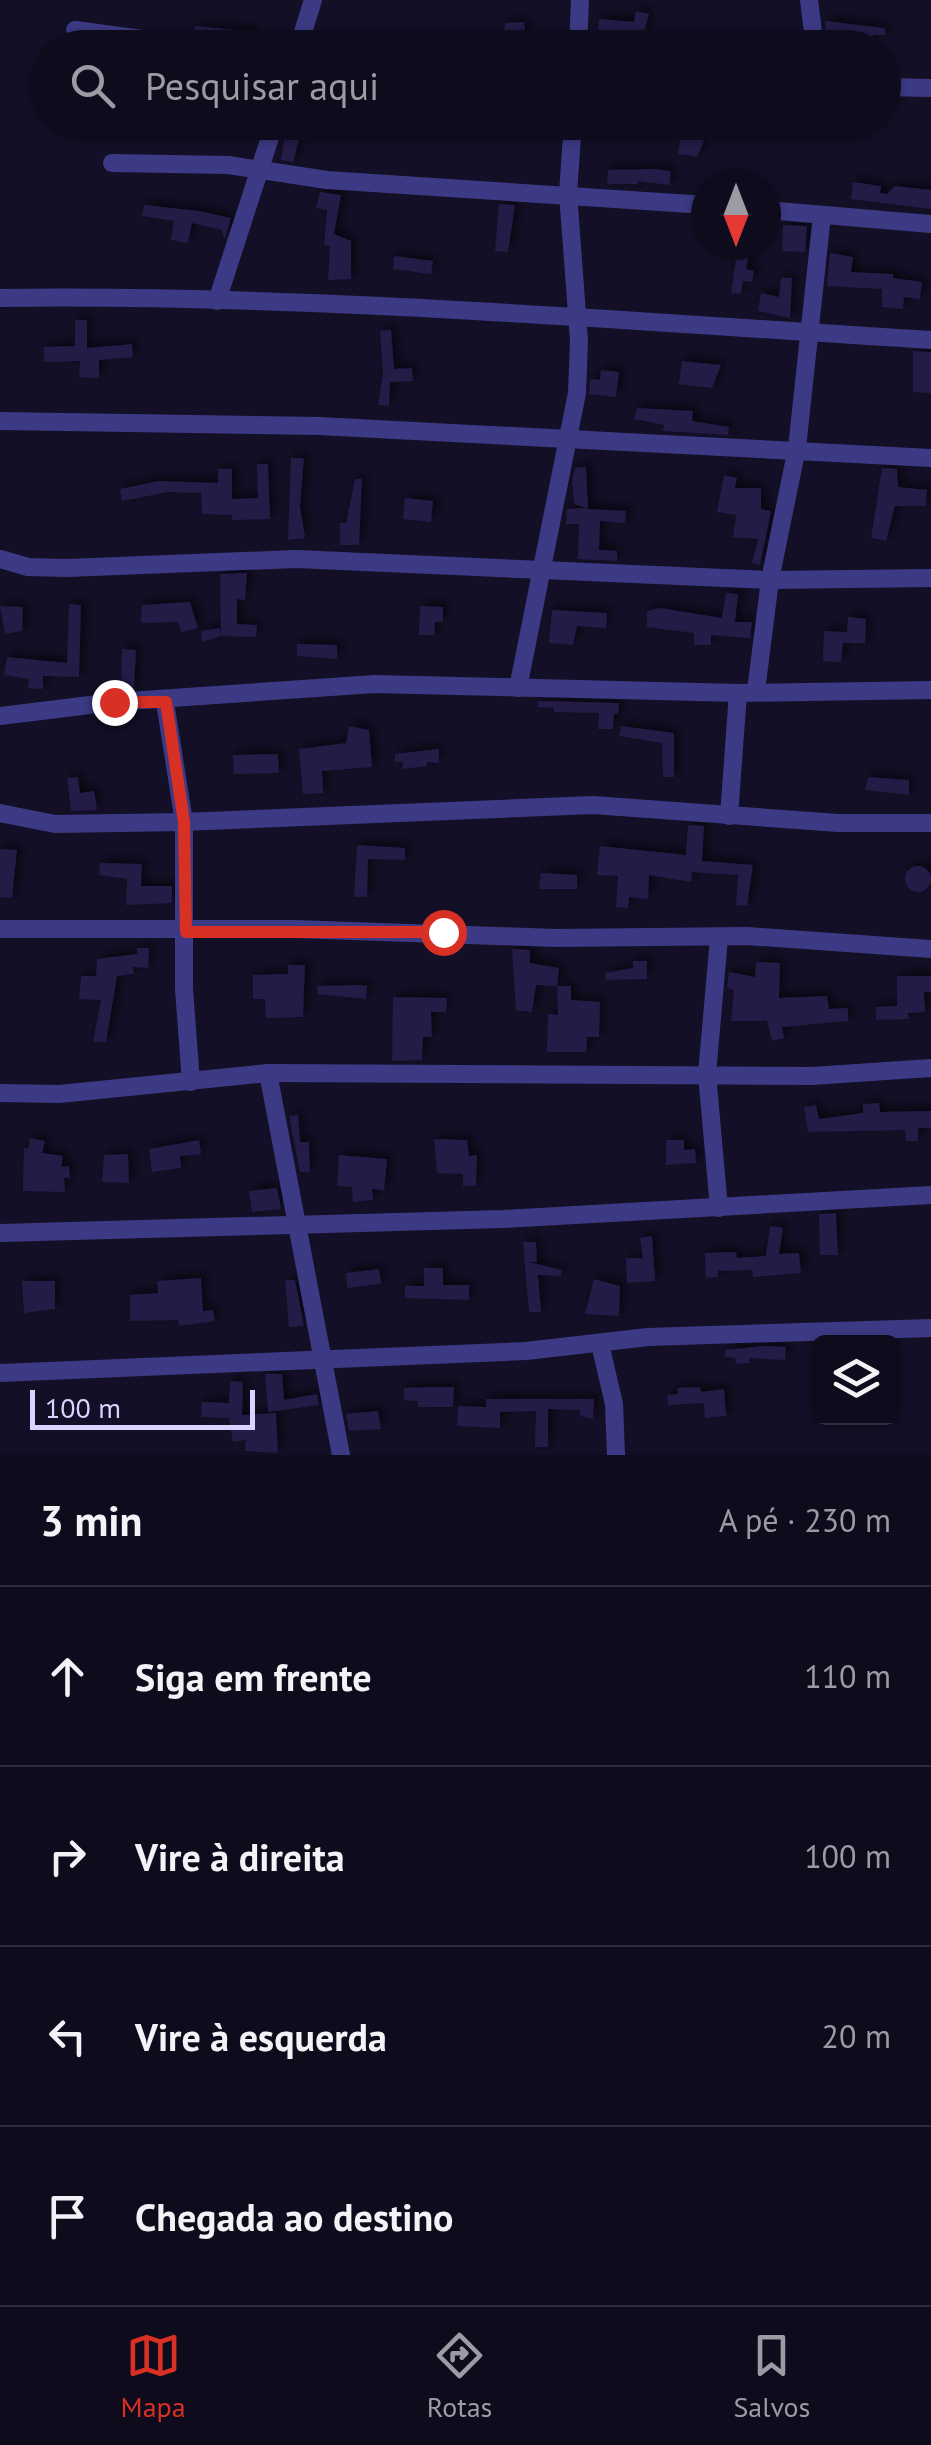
<!DOCTYPE html>
<html lang="pt">
<head>
<meta charset="utf-8">
<style>
  body { margin:0; font-family:"PT Sans",sans-serif; background:#1c1929; color:#f1f3f6 }
  .controls { position:absolute; right:30px; bottom:30px; display:grid; overflow:hidden; border-radius:15px; box-shadow:0 2px 8px #0004 }
  .controls button { width:90px; height:90px; display:grid; place-items:center; padding:0; border:0; border-bottom:2px solid #2e2b3b; background:#0e0b1c; color:#f1f3f6; font:50px sans-serif }
  .compass { position:absolute; left:691px; top:170px; width:90px; height:90px; border-radius:50%; background:#0e0b1c; box-shadow:0 2px 8px #0004; rotate:180deg }
  .scale { position:absolute; left:30px; bottom:25px; width:225px; box-sizing:border-box; padding-left:10px; border:5px solid #d9d4ff; border-top:0; font-size:28px; line-height:35px; white-space:nowrap; color:#d9d4ff; -webkit-text-stroke:8px #130f26; paint-order:stroke }
  .stop { position:absolute; width:30px; height:30px; margin:-22px; border:8px solid #d93025; border-radius:50%; background:#fff }
  .stop.end { background:#d93025; border-color:#fff; box-shadow:0 2px 10px #0008 }
  .list { margin:0; padding:0; list-style:none }
  h2 { display:flex; justify-content:space-between; align-items:center; height:130px; margin:0; padding:0 40px; font-size:42px }
  h2 small { font-size:32px; font-weight:400; color:#9b9ba3 }
  .list li { display:grid; grid-template-columns:65px 1fr auto; gap:30px; align-items:center; box-sizing:border-box; height:180px; padding:0 40px; border-top:2px solid #2e2b3b }
  .list b { display:block; font-size:38px; white-space:nowrap }
  .list em { font-size:32px; font-style:normal; color:#9b9ba3 }
  .icon { flex:none; width:55px; height:55px; fill:none; stroke:currentColor; stroke-width:2; stroke-linecap:round; stroke-linejoin:round }
  .map { position:relative; flex:none; width:931px; height:1455px; overflow:hidden }
  .search { position:absolute; background:#0e0b1c; box-shadow:0 2px 8px #0004; left:30px; right:30px; top:30px; height:110px; display:flex; align-items:center; gap:25px; box-sizing:border-box; padding:0 35px; border-radius:55px; color:#9b9ba3; font-size:38px }
  .sheet { height:850px; background:#0e0b1c }
  nav { display:flex; justify-content:space-around; align-items:center; box-sizing:border-box; height:140px; border-top:2px solid #2e2b3b; background:#0e0b1c; font-size:28px; color:#9b9ba3 }
  nav a { display:grid; justify-items:center; gap:5px }
  nav .on { color:#d93025 }
  .map>svg:first-child { display:block }
  .building { fill:#241b47; filter:url(#shadow) }
  .lines { fill:none; stroke-linecap:round; stroke-linejoin:round }
  .street { stroke:#3d3a85; stroke-width:18 }
  .route { stroke:#d93025; stroke-width:12 }
</style>
</head>
<body>
<div class="map">
<svg width="931" height="1455" viewBox="0 0 931 1455">
  <defs>
    <filter id="shadow"><feDropShadow dx="4.5" dy="-4.5" stdDeviation="5" flood-color="#0009"/></filter>
  </defs>
  <rect width="100%" height="100%" fill="#130f26"/>
  <g class="building">
    <polygon points="636,11 649,14 643,36 598,32 599,19 634,22"/>
    <polygon points="825,21 885,28 885,35 873,35 872,41 854,40 854,34 826,33"/>
    <polygon points="524,22 527,46 503,46 505,23"/>
    <polygon points="195,26 254,32 252,46 194,33"/>
    <polygon points="287,122 318,122 315,138 300,136 293,162 281,160"/>
    <polygon points="670,128 707,134 697,157 678,154 680,141 668,139"/>
    <polygon points="654,169 671,171 669,185 638,181 638,184 607,184 608,170"/>
    <polygon points="853,182 881,186 880,193 887,194 895,186 931,190 931,209 851,199"/>
    <polygon points="320,192 341,195 334,234 351,241 351,279 328,280 330,246 324,245 327,210 316,208"/>
    <polygon points="499,204 515,205 508,252 495,251"/>
    <polygon points="144,205 199,211 231,218 224,240 222,230 192,223 188,243 171,240 174,221 142,216"/>
    <polygon points="783,225 807,226 805,252 782,251"/>
    <polygon points="738,245 750,245 746,269 754,271 752,282 743,281 741,294 731,293"/>
    <polygon points="830,253 853,257 851,272 893,274 893,278 922,282 920,299 904,297 903,309 882,307 882,289 827,286"/>
    <polygon points="394,256 433,261 431,274 393,269"/>
    <polygon points="781,278 792,278 790,318 758,311 761,293 779,297"/>
    <polygon points="75,320 87,320 87,348 132,344 133,357 99,360 99,378 79,377 80,361 44,362 44,347 75,346"/>
    <polygon points="391,330 394,369 412,368 413,381 390,382 389,406 378,405 383,372 380,331"/>
    <polygon points="913,351 931,352 931,393 913,392"/>
    <polygon points="682,361 721,365 712,388 679,384"/>
    <polygon points="601,370 619,372 616,397 589,394 590,379 600,380"/>
    <polygon points="637,408 693,411 692,421 729,427 728,435 663,431 664,425 634,419"/>
    <polygon points="291,458 304,458 300,506 305,538 288,540"/>
    <polygon points="257,464 268,464 270,519 232,520 232,515 202,514 201,493 168,492 122,501 120,489 159,481 218,483 218,469 232,469 232,499 258,498"/>
    <polygon points="586,467 588,509 626,511 625,523 600,521 599,550 617,551 617,561 578,559 579,524 566,524 567,509 587,508 574,504 572,481 575,468"/>
    <polygon points="882,468 897,469 898,487 927,490 926,506 895,506 886,541 871,538"/>
    <polygon points="724,475 737,478 735,488 761,488 761,509 771,511 760,565 752,563 758,539 733,537 736,515 717,512"/>
    <polygon points="355,479 362,479 359,545 340,545 340,523 346,523"/>
    <polygon points="405,498 433,501 431,522 403,519"/>
    <polygon points="247,573 245,600 237,599 237,624 257,625 256,637 221,636 202,642 201,631 220,628 221,636 220,574"/>
    <polygon points="726,593 738,594 735,622 752,622 750,638 711,635 711,645 694,645 694,633 647,627 647,611 660,608 722,618"/>
    <polygon points="190,602 198,628 181,632 178,622 141,623 142,605"/>
    <polygon points="69,604 81,605 79,677 43,676 43,689 28,688 29,679 4,675 7,657 67,663"/>
    <polygon points="0,606 23,607 22,631 5,634"/>
    <polygon points="420,606 443,607 443,622 435,622 434,635 419,635"/>
    <polygon points="552,610 607,613 606,628 577,626 573,645 549,643"/>
    <polygon points="848,617 866,619 865,643 843,643 841,662 823,661 824,631 847,632"/>
    <polygon points="297,644 337,645 337,659 297,656"/>
    <polygon points="122,649 136,650 134,688 121,689"/>
    <polygon points="538,701 619,703 618,714 614,714 613,729 598,729 599,713 554,712 554,708 538,707"/>
    <polygon points="349,726 369,730 372,767 322,771 323,793 303,794 299,749 346,743"/>
    <polygon points="621,726 674,733 674,777 663,777 662,743 619,736"/>
    <polygon points="439,749 439,763 427,762 427,766 402,769 403,762 395,762 395,754"/>
    <polygon points="278,754 279,773 234,774 233,755"/>
    <polygon points="78,777 80,793 94,791 97,810 71,811 67,778"/>
    <polygon points="868,777 909,780 909,795 865,790"/>
    <polygon points="688,825 704,826 702,861 753,865 747,906 736,905 738,875 692,872 691,882 649,875 648,899 629,897 628,908 616,907 618,876 597,875 600,846 686,855"/>
    <polygon points="357,845 405,848 405,860 368,859 367,897 354,897"/>
    <polygon points="0,849 17,850 12,898 0,897"/>
    <polygon points="100,863 142,864 141,886 172,886 172,903 126,905 127,879 99,875"/>
    <circle cx="918" cy="879" r="13"/>
    <polygon points="541,873 577,875 577,889 539,889"/>
    <polygon points="137,948 149,948 148,968 133,967 134,974 117,976 106,1042 93,1042 101,1000 79,999 81,976 96,976 97,959 137,954"/>
    <polygon points="512,949 530,950 530,963 559,968 557,986 536,985 532,1012 516,1010"/>
    <polygon points="633,961 647,961 647,979 606,980 605,973 633,968"/>
    <polygon points="756,962 780,963 779,998 827,996 829,1009 848,1008 848,1021 782,1027 784,1038 772,1041 767,1021 731,1021 734,990 727,988 729,972 755,977"/>
    <polygon points="288,965 305,965 303,1017 266,1018 265,999 253,999 253,975 288,974"/>
    <polygon points="897,976 931,976 931,992 924,992 925,1012 908,1013 909,1019 876,1020 876,1007 897,1006"/>
    <polygon points="358,985 367,986 366,999 317,994 318,986"/>
    <polygon points="557,986 571,986 571,1000 600,1002 599,1037 587,1037 586,1052 547,1052 548,1014 558,1015"/>
    <polygon points="393,997 447,998 446,1012 431,1012 432,1037 423,1037 422,1060 392,1061"/>
    <polygon points="879,1103 880,1112 931,1111 931,1128 918,1128 918,1141 906,1141 905,1130 808,1132 804,1107 816,1105 819,1119 863,1113 863,1104"/>
    <polygon points="298,1115 300,1142 309,1142 310,1172 300,1172 289,1116"/>
    <polygon points="30,1138 45,1141 42,1153 63,1156 61,1167 69,1166 70,1178 64,1178 65,1192 23,1191 24,1148 28,1149"/>
    <polygon points="434,1139 467,1140 469,1156 477,1155 476,1186 463,1186 463,1174 437,1173"/>
    <polygon points="199,1140 201,1154 180,1156 181,1168 152,1172 149,1149"/>
    <polygon points="666,1140 684,1140 684,1150 695,1149 696,1163 666,1165"/>
    <polygon points="128,1154 129,1183 102,1182 104,1155"/>
    <polygon points="339,1155 387,1159 384,1190 372,1189 373,1200 353,1202 352,1187 337,1186"/>
    <polygon points="277,1188 281,1209 252,1212 249,1191"/>
    <polygon points="836,1213 838,1255 820,1255 819,1214"/>
    <polygon points="770,1226 783,1228 779,1254 799,1253 801,1273 753,1277 752,1270 718,1271 718,1277 706,1278 705,1253 736,1252 737,1258 766,1256"/>
    <polygon points="652,1236 655,1281 627,1283 626,1258 643,1258 640,1238"/>
    <polygon points="523,1242 536,1242 537,1262 529,1262 562,1270 561,1276 538,1275 541,1312 529,1312"/>
    <polygon points="424,1268 443,1268 443,1285 469,1285 469,1300 405,1298 405,1286 424,1286"/>
    <polygon points="379,1269 381,1284 347,1288 346,1273"/>
    <polygon points="201,1278 203,1311 213,1310 215,1321 179,1326 178,1320 130,1321 130,1295 158,1293 157,1281"/>
    <polygon points="594,1279 620,1286 619,1316 585,1314"/>
    <polygon points="285,1280 295,1280 304,1326 289,1327"/>
    <polygon points="22,1281 55,1281 55,1309 24,1313"/>
    <polygon points="764,1346 786,1347 785,1360 749,1358 750,1363 736,1364 735,1358 725,1357 725,1350"/>
    <polygon points="265,1374 282,1374 284,1400 317,1394 319,1405 268,1412"/>
    <polygon points="230,1381 243,1382 242,1415 276,1413 278,1453 245,1451 246,1440 233,1442 229,1418 201,1417 202,1402 229,1403"/>
    <polygon points="432,1387 454,1387 453,1407 418,1407 418,1401 404,1400 404,1388"/>
    <polygon points="700,1387 701,1392 724,1389 726,1416 705,1418 704,1403 668,1405 667,1395 678,1394 677,1388"/>
    <polygon points="486,1399 594,1399 593,1419 580,1416 580,1410 548,1409 548,1447 535,1447 536,1411 500,1412 500,1428 457,1426 458,1406 486,1407"/>
    <polygon points="378,1411 381,1429 349,1431 346,1414"/>
  </g>
  <g class="lines">
    <g class="street">
      <polyline points="809,0 815,48"/>
      <polyline points="75,30 209,48"/>
      <polyline points="298,48 313,0"/>
      <polyline points="578,48 580,0"/>
      <polyline points="884,87 931,88"/>
      <polyline points="112,163 228,165 327,180 706,205"/>
      <polyline points="766,210 931,224"/>
      <path d="M0,298c310,-4 621,23 931,42"/>
      <polyline points="217,301 275,122"/>
      <polyline points="0,421 319,426 931,458"/>
      <polyline points="0,559 28,567 67,568 296,559 770,580 931,578"/>
      <polyline points="518,688 577,393 579,341 568,193 573,122"/>
      <polyline points="756,691 770,580 797,448 822,215"/>
      <polyline points="165,702 184,822 184,989 191,1082"/>
      <polyline points="0,716 114,702 375,684 738,693 931,690"/>
      <polyline points="0,813 55,824 184,822 593,805 838,823 931,823"/>
      <polyline points="729,816 738,693"/>
      <polyline points="0,929 295,929 556,938 747,936 931,949"/>
      <polyline points="268,1073 812,1076 931,1068"/>
      <polyline points="0,1093 59,1094 268,1073 341,1455"/>
      <polyline points="719,1208 707,1074 719,938"/>
      <polyline points="0,1233 503,1219 931,1195"/>
      <polyline points="600,1344 614,1404 616,1455"/>
      <polyline points="0,1373 526,1351 648,1337 931,1328"/>
    </g>
  </g>
  <g class="lines">
    <polyline class="route" points="114,702 166,702 184,822 186,932 443,932"/>
  </g>
</svg>
<div class="controls">
<button><svg class="icon" aria-label="layers" viewBox="0 0 24 24"><path d="M12 4l9 5-9 5-9-5zM3 14l9 5 9-5"/></svg></button>
</div>
<svg class="compass" viewBox="-18 -18 36 36"><path d="M0-13l5 13h-10z" fill="#e53935"/><path d="M0 13l5-13h-10z" fill="#9b9ba3"/></svg>
<div class="scale">100 m</div>
<div class="stop" style="left:443px;top:932px"></div>
<div class="stop end" style="left:114px;top:702px"></div>
<div class="search"><svg class="icon" aria-label="search" viewBox="0 0 24 24"><circle cx="10" cy="10" r="6"/><path d="M15 15l6 6"/></svg>Pesquisar aqui</div>
</div>
<section class="sheet">
<h2>3 min<small>A pé · 230 m</small></h2>
<ul class="list">
<li><svg class="icon" aria-label="ahead" viewBox="0 0 24 24"><path d="M12 20V5M6 11l6-6 6 6"/></svg><div><b>Siga em frente</b></div><em>110 m</em></li>
<li><svg class="icon" aria-label="right" viewBox="0 0 24 24"><path d="M7 20v-9h11M14 6l5 5-5 5"/></svg><div><b>Vire à direita</b></div><em>100 m</em></li>
<li><svg class="icon" aria-label="left" viewBox="0 0 24 24"><path d="M17 20v-9H6M10 6l-5 5 5 5"/></svg><div><b>Vire à esquerda</b></div><em>20 m</em></li>
<li><svg class="icon" aria-label="arrive" viewBox="0 0 24 24"><path d="M6 21V4h12l-3 4 3 4H6"/></svg><div><b>Chegada ao destino</b></div></li>
</ul>
</section>
<nav>
<a class="on"><svg class="icon" aria-label="map" viewBox="0 0 24 24"><path d="M3 6l6-2 6 2 6-2v14l-6 2-6-2-6 2zM9 4v14M15 6v14"/></svg>Mapa</a>
<a><svg class="icon" aria-label="directions" viewBox="0 0 24 24"><path d="M12 3l9 9-9 9-9-9zM9 14v-3h6M13 9l2 2-2 2"/></svg>Rotas</a>
<a><svg class="icon" aria-label="saved" viewBox="0 0 24 24"><path d="M7 4h10v16l-5-4-5 4z"/></svg>Salvos</a>
</nav>
</body>
</html>
